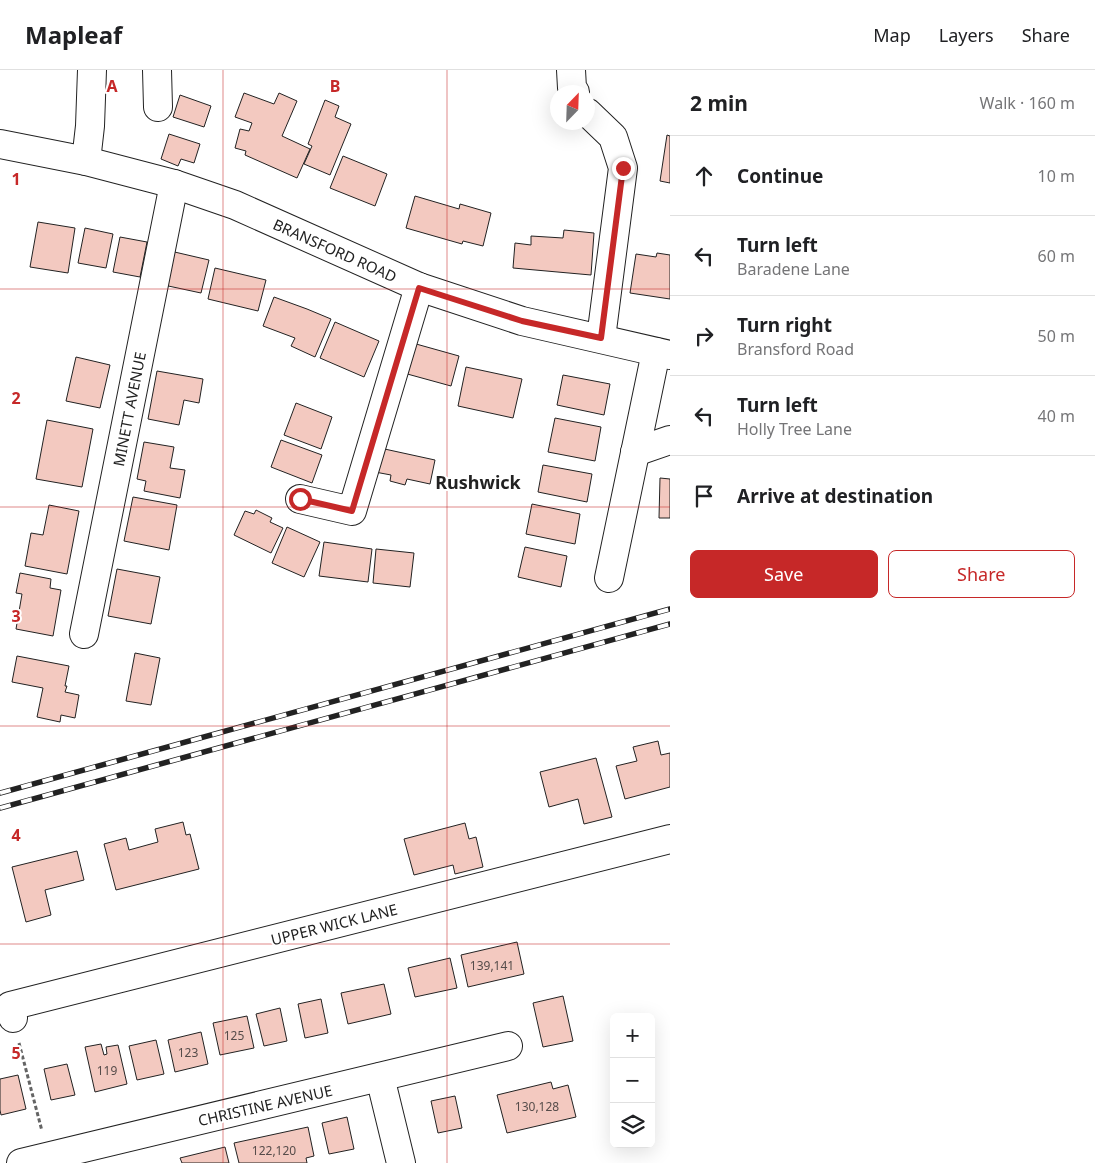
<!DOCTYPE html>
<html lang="en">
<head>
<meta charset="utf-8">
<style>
  body { margin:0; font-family:"Noto Sans",sans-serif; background:#f2f2f2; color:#202124 }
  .controls { position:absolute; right:15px; bottom:15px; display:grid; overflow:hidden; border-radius:8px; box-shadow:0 5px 20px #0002 }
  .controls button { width:45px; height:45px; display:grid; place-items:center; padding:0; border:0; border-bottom:1px solid #e0e0e0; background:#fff; color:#202124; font:25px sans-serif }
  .compass { position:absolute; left:550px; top:15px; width:45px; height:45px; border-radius:50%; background:#fff; box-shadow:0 5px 20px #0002; rotate:23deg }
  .stop { position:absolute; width:15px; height:15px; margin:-11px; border:4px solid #c62828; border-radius:50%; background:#fff }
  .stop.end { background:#c62828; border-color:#fff; box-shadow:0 1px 5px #0008 }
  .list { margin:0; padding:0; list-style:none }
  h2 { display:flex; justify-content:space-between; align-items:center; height:65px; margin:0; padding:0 20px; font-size:21px }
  h2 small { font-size:16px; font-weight:400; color:#757577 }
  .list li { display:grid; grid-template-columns:32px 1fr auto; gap:15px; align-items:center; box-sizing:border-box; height:80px; padding:0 20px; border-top:1px solid #e0e0e0 }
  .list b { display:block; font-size:19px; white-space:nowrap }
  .list p { margin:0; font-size:16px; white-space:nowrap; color:#757577 }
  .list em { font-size:16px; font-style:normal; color:#757577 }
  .actions { display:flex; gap:10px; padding:15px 20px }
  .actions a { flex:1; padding:11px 0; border:1px solid #c62828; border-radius:8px; text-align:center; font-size:18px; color:#c62828 }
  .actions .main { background:#c62828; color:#fff }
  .icon { flex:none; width:28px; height:28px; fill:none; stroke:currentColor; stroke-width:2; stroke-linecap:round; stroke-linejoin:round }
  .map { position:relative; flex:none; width:670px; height:1093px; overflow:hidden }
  header { display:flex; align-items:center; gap:30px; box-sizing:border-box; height:70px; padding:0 25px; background:#fff; border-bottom:1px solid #e0e0e0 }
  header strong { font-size:24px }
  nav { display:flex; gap:28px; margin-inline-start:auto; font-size:18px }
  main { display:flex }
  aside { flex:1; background:#fff }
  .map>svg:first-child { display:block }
  .building { fill:#f3c9c0; stroke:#222 }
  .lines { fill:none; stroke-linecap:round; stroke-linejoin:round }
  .minor-casing { stroke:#222; stroke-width:30 }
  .path { stroke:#646464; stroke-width:3; stroke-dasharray:4 2.5; stroke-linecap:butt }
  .minor { stroke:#fff; stroke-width:28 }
  .rail-casing { stroke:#222; stroke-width:5.5 }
  .rail { stroke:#fff; stroke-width:4; stroke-dasharray:11; stroke-linecap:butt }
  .route { stroke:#c62828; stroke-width:6 }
  .grid { fill:none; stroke:#c62828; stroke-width:1; stroke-opacity:0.55 }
  .labels { text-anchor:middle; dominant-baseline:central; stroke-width:4; stroke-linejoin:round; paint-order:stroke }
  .number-label { font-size:12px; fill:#564c4a }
  .street-label { font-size:15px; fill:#222; stroke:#fff }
  .quarter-label { font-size:18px; font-weight:bold; fill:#222; stroke:#fff }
  .grid-label { font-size:16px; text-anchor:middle; font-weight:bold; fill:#c62828; stroke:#fff; stroke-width:4; stroke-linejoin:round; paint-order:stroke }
</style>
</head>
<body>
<header>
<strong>Mapleaf</strong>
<nav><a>Map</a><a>Layers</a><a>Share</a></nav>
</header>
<main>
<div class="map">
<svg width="670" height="1093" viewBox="0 0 670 1093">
  <rect width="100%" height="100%" fill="#fff"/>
  <g class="building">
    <polygon points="244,23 274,34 279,23 297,31 282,66 310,79 297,108 245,85 246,81 235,78 240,59 249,61 252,53 235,47"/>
    <polygon points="180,25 211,36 204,57 173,47"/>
    <polygon points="325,30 339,36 335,47 351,54 330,105 304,94 312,76 308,74"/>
    <polygon points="169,64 200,74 194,93 181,89 178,96 161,89"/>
    <polygon points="667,65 670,66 670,113 660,111"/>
    <polygon points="343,86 387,104 375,136 330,118"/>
    <polygon points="415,126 459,139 460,134 491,143 483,176 463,171 462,174 406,158"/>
    <polygon points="38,152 75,158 68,203 30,197"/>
    <polygon points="85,158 113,164 106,198 78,193"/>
    <polygon points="564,160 594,163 591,205 513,198 515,173 531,175 531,166 563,168"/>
    <polygon points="120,167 147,172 140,207 113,202"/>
    <polygon points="166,180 209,190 201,223 159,214"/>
    <polygon points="657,183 670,185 670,229 630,223 636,184 656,187"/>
    <polygon points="215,198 266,210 258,241 208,229"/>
    <polygon points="274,227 307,239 331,249 315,287 291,276 295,268 263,256"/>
    <polygon points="335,252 379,271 364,307 320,288"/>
    <polygon points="409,272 459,286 451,316 400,302"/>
    <polygon points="76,287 110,295 100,338 66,331"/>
    <polygon points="466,297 522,309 513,348 458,336"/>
    <polygon points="157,301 203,309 199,333 184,330 179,355 148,349"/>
    <polygon points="563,305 610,314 604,345 557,335"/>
    <polygon points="296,333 332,347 321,379 284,365"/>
    <polygon points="555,348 601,357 595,391 548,382"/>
    <polygon points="47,350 93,359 82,417 36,409"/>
    <polygon points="281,370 322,385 312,413 271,397"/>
    <polygon points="144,372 174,377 170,398 185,400 180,428 144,421 146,411 137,409"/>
    <polygon points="380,378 435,390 430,414 407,409 405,415 390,411 391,405 375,402"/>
    <polygon points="543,395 592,404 587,432 538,422"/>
    <polygon points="660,408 670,409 670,448 659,448"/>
    <polygon points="133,427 177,435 169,480 124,471"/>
    <polygon points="532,434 580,444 575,474 526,464"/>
    <polygon points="49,435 79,441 67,504 25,496 31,463 43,465"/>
    <polygon points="256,440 272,448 270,452 283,458 271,483 234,465 245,441 254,444"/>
    <polygon points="287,457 320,472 304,507 272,493"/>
    <polygon points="324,472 372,479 368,512 319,506"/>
    <polygon points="525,477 567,486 561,517 518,507"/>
    <polygon points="376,479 414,483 410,517 373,513"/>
    <polygon points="117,499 160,507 151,554 108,546"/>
    <polygon points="20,503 51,509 50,518 61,520 53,566 16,559 22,524 16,523"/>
    <polygon points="135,583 160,588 151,635 126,631"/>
    <polygon points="17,586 69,596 65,616 67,616 65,622 79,625 75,648 61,645 60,652 37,647 43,618 12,612"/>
    <polygon points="658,671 661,685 670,683 670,717 625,729 616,696 637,691 633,677"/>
    <polygon points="596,688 612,747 584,754 578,729 549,737 540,702"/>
    <polygon points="183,752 186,765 190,764 199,799 116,820 104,774 126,768 129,780 158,772 155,759"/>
    <polygon points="465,753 469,769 476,767 483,797 455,804 453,795 414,805 404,769"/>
    <polygon points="77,781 84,810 45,820 51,845 26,852 12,797"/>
    <polygon points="517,872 524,904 468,917 461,885"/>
    <polygon points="450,888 457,918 415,927 408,898"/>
    <polygon points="384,914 391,944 348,954 341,923"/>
    <polygon points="563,926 573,971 543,977 533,933"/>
    <polygon points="321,929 328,963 305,968 298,934"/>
    <polygon points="280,938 287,971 264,976 256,944"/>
    <polygon points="247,946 254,978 220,985 213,953"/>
    <polygon points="201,962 208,994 175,1002 168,970"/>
    <polygon points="156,970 164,1004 137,1010 129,976"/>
    <polygon points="101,974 104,985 107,984 106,977 118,975 127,1014 95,1022 85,977"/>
    <polygon points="67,994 75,1025 51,1030 44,999"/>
    <polygon points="18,1005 26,1039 1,1045 0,1040 0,1009"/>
    <polygon points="551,1012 553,1019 568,1015 576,1047 507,1063 497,1025"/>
    <polygon points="455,1026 462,1058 438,1063 431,1031"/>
    <polygon points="347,1047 354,1079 329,1084 322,1053"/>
    <polygon points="308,1057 314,1086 306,1088 307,1093 239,1093 234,1073"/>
    <polygon points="225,1077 229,1093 182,1093 180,1088"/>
  </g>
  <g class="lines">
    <g class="minor-casing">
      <g id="minor">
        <polyline points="157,0 158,37"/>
        <polyline points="571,0 572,18 575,22"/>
        <polyline points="588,43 613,67 623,98 601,268"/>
        <polyline points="0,74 86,91 174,114 235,135 419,217 522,251 670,285"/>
        <polyline points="86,91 90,56 92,0"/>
        <polyline points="635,382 670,370"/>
        <polyline points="300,429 352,441 419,217"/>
        <polyline points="609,508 656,282"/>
        <polyline points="84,564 174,114"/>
        <polyline points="13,948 10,936 670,769"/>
        <polyline points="380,1007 401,1093"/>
        <polyline points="21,1093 508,976"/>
      </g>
    </g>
    <polyline class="path" points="19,973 42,1061"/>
    <use href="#minor" class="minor"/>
    <g class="rail-casing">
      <g id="rail">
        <polyline points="0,723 670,539"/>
        <polyline points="0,738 670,554"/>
      </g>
    </g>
    <use href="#rail" class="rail"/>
  </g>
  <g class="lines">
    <polyline class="route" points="300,429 352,441 419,218 522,251 601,268 623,98"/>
  </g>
  <path class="grid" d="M223,0v1093M447,0v1093M0,219h670M0,437h670M0,656h670M0,874h670"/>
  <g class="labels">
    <g class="number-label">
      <text x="492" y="895">139,141</text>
      <text x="234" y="965">125</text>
      <text x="188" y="982">123</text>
      <text x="107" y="1000">119</text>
      <text x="537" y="1036">130,128</text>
      <text x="274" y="1080">122,120</text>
    </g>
    <g class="street-label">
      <text transform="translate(335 180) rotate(24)">BRANSFORD ROAD</text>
      <text transform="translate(129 339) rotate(-79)">MINETT AVENUE</text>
      <text transform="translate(334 854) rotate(-14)">UPPER WICK LANE</text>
      <text transform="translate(265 1035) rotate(-13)">CHRISTINE AVENUE</text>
    </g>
    <g class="quarter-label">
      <text x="478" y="412">Rushwick</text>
    </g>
  </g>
  <g class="grid-label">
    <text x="112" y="22">A</text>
    <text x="335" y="22">B</text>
    <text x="16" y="115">1</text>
    <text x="16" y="334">2</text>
    <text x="16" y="552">3</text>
    <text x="16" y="771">4</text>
    <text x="16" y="989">5</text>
  </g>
</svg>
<div class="controls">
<button>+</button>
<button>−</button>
<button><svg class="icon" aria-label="layers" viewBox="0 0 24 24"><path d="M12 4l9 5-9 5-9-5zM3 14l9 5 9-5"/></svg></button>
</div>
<svg class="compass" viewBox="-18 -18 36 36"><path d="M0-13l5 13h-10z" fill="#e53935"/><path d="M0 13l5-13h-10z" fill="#757577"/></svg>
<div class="stop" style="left:300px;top:429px"></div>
<div class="stop end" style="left:623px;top:98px"></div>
</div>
<aside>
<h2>2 min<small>Walk · 160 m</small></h2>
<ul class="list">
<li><svg class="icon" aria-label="ahead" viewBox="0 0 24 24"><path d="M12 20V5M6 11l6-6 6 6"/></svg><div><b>Continue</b></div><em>10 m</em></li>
<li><svg class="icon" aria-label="left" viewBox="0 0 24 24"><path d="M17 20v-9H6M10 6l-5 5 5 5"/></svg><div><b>Turn left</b><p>Baradene Lane</p></div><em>60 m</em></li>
<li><svg class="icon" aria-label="right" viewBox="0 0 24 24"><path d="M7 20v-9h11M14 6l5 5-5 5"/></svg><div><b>Turn right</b><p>Bransford Road</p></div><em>50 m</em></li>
<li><svg class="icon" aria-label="left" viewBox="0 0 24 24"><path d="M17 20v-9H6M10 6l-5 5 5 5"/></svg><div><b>Turn left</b><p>Holly Tree Lane</p></div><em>40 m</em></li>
<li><svg class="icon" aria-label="arrive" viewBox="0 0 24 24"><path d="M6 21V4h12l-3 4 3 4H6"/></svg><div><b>Arrive at destination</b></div></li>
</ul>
<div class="actions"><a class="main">Save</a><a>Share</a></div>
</aside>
</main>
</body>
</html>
